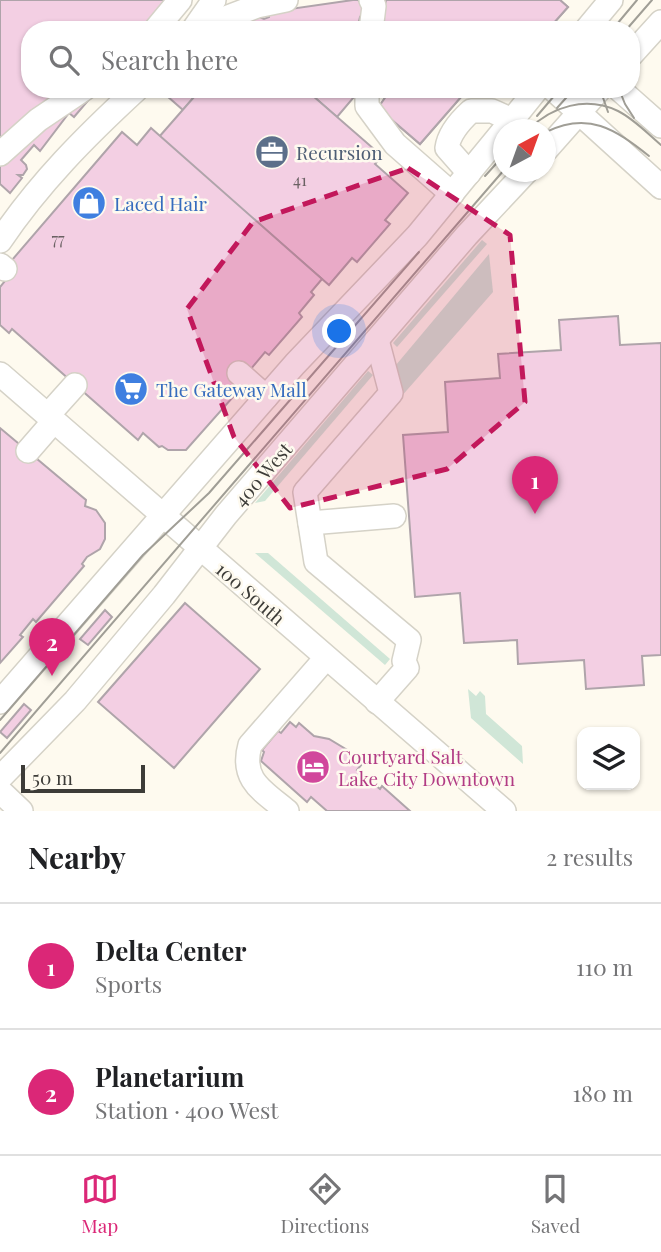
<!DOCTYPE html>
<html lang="en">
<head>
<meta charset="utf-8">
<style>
  body { margin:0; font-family:"Playfair Display",serif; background:#f6f6f6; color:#202124 }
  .controls { position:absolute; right:21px; bottom:21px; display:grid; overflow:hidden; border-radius:14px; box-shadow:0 2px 5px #0004 }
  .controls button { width:63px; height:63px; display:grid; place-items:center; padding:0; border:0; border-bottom:2px solid #e0e0e0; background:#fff; color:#202124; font:35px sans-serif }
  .compass { position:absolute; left:493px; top:119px; width:63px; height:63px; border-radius:50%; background:#fff; box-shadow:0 2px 5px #0004; rotate:41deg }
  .scale { position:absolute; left:21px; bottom:18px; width:124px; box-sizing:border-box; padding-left:7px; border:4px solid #3d3c38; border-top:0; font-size:19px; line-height:24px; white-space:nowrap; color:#3d3c38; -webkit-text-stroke:5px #fefaef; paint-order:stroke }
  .you { position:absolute; left:340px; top:332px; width:24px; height:24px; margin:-18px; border:5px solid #fff; border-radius:50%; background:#1a73e8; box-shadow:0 0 0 10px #1a73e833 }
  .badge { display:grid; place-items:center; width:46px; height:46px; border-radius:50%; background:#db2777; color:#fff; font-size:23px; font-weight:700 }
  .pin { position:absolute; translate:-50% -58px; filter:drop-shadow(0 2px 4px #0008) }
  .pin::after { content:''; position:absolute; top:37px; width:24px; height:21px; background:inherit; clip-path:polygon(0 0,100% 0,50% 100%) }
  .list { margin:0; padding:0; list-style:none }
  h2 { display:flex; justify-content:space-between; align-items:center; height:91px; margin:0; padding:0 28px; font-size:30px }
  h2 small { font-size:23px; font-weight:400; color:#757577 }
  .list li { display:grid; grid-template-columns:46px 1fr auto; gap:21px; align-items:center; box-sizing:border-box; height:126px; padding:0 28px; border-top:2px solid #e0e0e0 }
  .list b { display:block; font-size:26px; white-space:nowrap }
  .list p { margin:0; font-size:23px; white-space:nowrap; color:#757577 }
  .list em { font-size:23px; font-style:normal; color:#757577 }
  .icon { flex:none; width:38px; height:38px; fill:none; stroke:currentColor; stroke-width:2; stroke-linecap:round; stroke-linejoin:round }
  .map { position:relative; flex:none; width:661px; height:811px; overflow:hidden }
  .search { position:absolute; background:#fff; box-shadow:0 2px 5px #0004; left:21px; right:21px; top:21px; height:77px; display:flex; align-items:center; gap:18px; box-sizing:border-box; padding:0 24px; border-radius:28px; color:#757577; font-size:26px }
  .sheet { height:343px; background:#fff }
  nav { display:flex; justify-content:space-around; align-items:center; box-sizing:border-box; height:98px; border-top:2px solid #e0e0e0; background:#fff; font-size:19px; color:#757577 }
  nav a { display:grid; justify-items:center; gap:4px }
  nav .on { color:#db2777 }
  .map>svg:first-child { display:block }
  .green { fill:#d0e6d7 }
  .building { fill:#f3cfe3; stroke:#afa4aa; stroke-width:2 }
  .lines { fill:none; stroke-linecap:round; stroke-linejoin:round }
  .minor-casing { stroke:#d5d2c7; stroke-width:26 }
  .minor { stroke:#fff; stroke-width:23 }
  .tram { stroke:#a09e96; stroke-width:2 }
  .marked { fill:#c2185b; fill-opacity:0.2; stroke:#c2185b; stroke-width:5; stroke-dasharray:14 9; stroke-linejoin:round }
  .labels { text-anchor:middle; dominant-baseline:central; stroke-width:5; stroke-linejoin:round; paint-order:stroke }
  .number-label { font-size:16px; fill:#6a6163 }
  .service-label { font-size:19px; fill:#4e5e75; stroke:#fefaef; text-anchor:start }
  .shop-label { font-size:19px; fill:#366cbe; stroke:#fefaef; text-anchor:start }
  .street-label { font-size:19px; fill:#3d3c38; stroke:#fefaef }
  .hotel-label { font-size:19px; fill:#b23c85; stroke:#fefaef; text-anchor:start }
</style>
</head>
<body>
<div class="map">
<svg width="661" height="811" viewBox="0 0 661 811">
  <rect width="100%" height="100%" fill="#fefaef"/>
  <g class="green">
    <polygon points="482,240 487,244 397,347 393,343"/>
    <polygon points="489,254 493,292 400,398 396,365"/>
    <polygon points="368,371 373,375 265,501 255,503"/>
    <polygon points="255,553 268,553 390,659 385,665"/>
    <polygon points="468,689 476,696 480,691 485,696 486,714 522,746 523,764 471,718"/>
  </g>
  <g class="building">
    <polygon points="0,0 188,0 163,30 30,30 30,89 95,89 88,93 92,96 74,117 69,113 40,151 34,145 21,160 26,165 27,169 23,175 18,175 22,178 10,193 0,184"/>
    <polygon points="353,0 358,0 367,8 360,17 357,30 245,30 252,18 259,17 264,19 269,17 269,12"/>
    <polygon points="386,0 443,0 459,14 471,0 560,0 568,7 552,25 555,28 553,30 379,30"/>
    <polygon points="386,0 560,0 568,7 552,25 555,28 553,30 379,30"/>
    <polygon points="159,89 201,89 183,110"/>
    <polygon points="305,89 356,89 352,94 354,97 337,117"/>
    <polygon points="305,89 382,156 375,164 408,193 385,220 390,224 357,262 352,258 329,285 159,137 201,89"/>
    <polygon points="391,89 468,89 420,144 378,108"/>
    <polygon points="391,89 468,89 420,144 378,108"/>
    <polygon points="151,128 322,279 311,292 314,295 299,313 302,317 269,355 265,352 250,370 241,388 186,450 168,450 162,446 159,447 143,433 138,440 12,329 9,333 0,325 0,287 5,281 0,277 0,274 122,132 137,145"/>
    <polygon points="618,316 620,345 661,343 661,655 642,656 644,685 586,689 584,660 518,664 517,640 464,643 460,593 415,597 403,435 448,432 445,382 500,378 498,354 561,350 559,320"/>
    <polygon points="0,428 86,500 85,506 96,510 105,523 105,539 100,549 87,557 82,564 84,566 36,622 33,619 20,635 23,637 0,663"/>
    <polygon points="185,603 260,669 174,768 98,702"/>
    <polygon points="105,610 112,617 88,645 80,639"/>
    <polygon points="24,704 31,710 7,738 0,732"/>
    <polygon points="290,722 296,727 299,723 314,736 329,739 349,751 362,764 357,770 380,789 382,786 410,811 327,811 311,797 307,802 261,761 264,752 262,750 278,731 281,733"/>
  </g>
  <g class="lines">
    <g class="minor-casing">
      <g id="minor">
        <polyline points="155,30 180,0"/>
        <polyline points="193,30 214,0"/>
        <polyline points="194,30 257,6 286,0"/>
        <polyline points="371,30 374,6 371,0"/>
        <polyline points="586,30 611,0"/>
        <polyline points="631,55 661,22"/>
        <polyline points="367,89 367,106 395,144 452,194"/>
        <polyline points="553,89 661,187"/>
        <polyline points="619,89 661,126"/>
        <polyline points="504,130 537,89"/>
        <polyline points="546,150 600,89"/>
        <polyline points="0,154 38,120 84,89"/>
        <path d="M469,173l-22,-25c2,-15 13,-27 24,-37h21l20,9"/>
        <path d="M0,241c39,-58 86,-105 137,-152"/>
        <polyline points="0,265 5,269"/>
        <polyline points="377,340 391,393 305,492 316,562 409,640 404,661 407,668 377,702"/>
        <polyline points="239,373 266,397"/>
        <polyline points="0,374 504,811"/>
        <polyline points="48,415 75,385"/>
        <polyline points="28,451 54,421"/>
        <polyline points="310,523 394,516"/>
        <polyline points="0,702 295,364 417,236 504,130"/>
        <polyline points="0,778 75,701 164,595 226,515 467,235 526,172"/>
        <polyline points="0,791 21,811"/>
        <path d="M287,811c-24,-20 -47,-31 -37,-66l76,-87"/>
      </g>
    </g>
    <use href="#minor" class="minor"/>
    <g class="tram">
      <polyline points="612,30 637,0"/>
      <polyline points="626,30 652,0"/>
      <polyline points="600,89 608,112"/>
      <polyline points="619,89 625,104 634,118"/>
      <polyline points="557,108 574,89"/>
      <polyline points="537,116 560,89"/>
      <path d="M528,130c24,-24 58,-34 90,-19 16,8 29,22 43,34"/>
      <path d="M546,132c42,-21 69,-3 103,24"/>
      <polyline points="485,176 504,155"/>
      <polyline points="0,720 143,555 209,493 419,252"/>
      <polyline points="0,753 504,170"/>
    </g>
  </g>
  <path class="marked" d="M408,168l102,67 15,167 -78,67 -157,39 -56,-71 -47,-128 66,-87z"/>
  <defs>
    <g id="office-disc" transform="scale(1.75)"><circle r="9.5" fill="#5c6f8a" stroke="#fefaef"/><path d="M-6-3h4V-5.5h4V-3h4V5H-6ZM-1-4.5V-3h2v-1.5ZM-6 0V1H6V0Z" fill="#fff"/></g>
    <g id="shop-disc" transform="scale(1.75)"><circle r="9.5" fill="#3f7fe0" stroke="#fefaef"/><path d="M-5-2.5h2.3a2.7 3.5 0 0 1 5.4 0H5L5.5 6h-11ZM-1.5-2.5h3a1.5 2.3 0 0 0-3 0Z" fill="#fff"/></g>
    <g id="supermarket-disc" transform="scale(1.75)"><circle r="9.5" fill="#3f7fe0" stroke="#fefaef"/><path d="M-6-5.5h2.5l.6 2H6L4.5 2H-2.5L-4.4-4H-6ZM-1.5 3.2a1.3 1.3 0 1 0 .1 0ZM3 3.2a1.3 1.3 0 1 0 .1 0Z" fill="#fff"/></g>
    <g id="hotel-disc" transform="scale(1.75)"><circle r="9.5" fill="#d1479c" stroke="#fefaef"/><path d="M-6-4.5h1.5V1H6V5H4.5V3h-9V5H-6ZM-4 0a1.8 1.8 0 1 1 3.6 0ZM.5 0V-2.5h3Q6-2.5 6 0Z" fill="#fff"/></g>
  </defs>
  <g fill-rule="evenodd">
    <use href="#office-disc" x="272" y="152"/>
    <use href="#shop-disc" x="89" y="203"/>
    <use href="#supermarket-disc" x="131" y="389"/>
    <use href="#hotel-disc" x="313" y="767"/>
  </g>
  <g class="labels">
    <g class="number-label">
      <text x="300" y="179">41</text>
      <text x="58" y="238">77</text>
    </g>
    <g class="service-label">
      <text x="296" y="152">Recursion</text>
    </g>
    <g class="shop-label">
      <text x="114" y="203">Laced Hair</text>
      <text x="156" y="389">The Gateway Mall</text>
    </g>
    <g class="street-label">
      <text transform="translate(262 474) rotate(-49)">400 West</text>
      <text transform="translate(251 593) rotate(41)">100 South</text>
    </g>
    <g class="hotel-label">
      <text x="338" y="756">Courtyard Salt<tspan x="338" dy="22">Lake City Downtown</tspan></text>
    </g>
  </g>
</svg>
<div class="controls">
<button><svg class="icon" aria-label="layers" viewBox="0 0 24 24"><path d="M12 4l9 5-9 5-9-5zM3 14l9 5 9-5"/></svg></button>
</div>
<svg class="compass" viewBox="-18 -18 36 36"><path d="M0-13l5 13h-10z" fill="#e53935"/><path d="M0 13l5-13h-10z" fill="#757577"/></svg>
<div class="scale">50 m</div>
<div class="you"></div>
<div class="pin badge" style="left:535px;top:514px">1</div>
<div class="pin badge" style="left:52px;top:676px">2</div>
<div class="search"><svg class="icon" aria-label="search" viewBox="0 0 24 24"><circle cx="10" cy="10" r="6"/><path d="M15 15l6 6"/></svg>Search here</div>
</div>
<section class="sheet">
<h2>Nearby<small>2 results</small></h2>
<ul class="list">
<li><span class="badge">1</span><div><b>Delta Center</b><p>Sports</p></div><em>110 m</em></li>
<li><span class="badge">2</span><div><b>Planetarium</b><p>Station · 400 West</p></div><em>180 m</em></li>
</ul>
</section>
<nav>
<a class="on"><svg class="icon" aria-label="map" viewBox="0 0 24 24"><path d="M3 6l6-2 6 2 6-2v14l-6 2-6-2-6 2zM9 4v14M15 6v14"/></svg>Map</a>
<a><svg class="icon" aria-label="directions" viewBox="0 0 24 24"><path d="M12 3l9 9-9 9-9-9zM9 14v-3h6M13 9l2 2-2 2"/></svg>Directions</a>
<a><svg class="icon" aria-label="saved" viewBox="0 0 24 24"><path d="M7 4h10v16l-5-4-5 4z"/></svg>Saved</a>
</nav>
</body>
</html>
